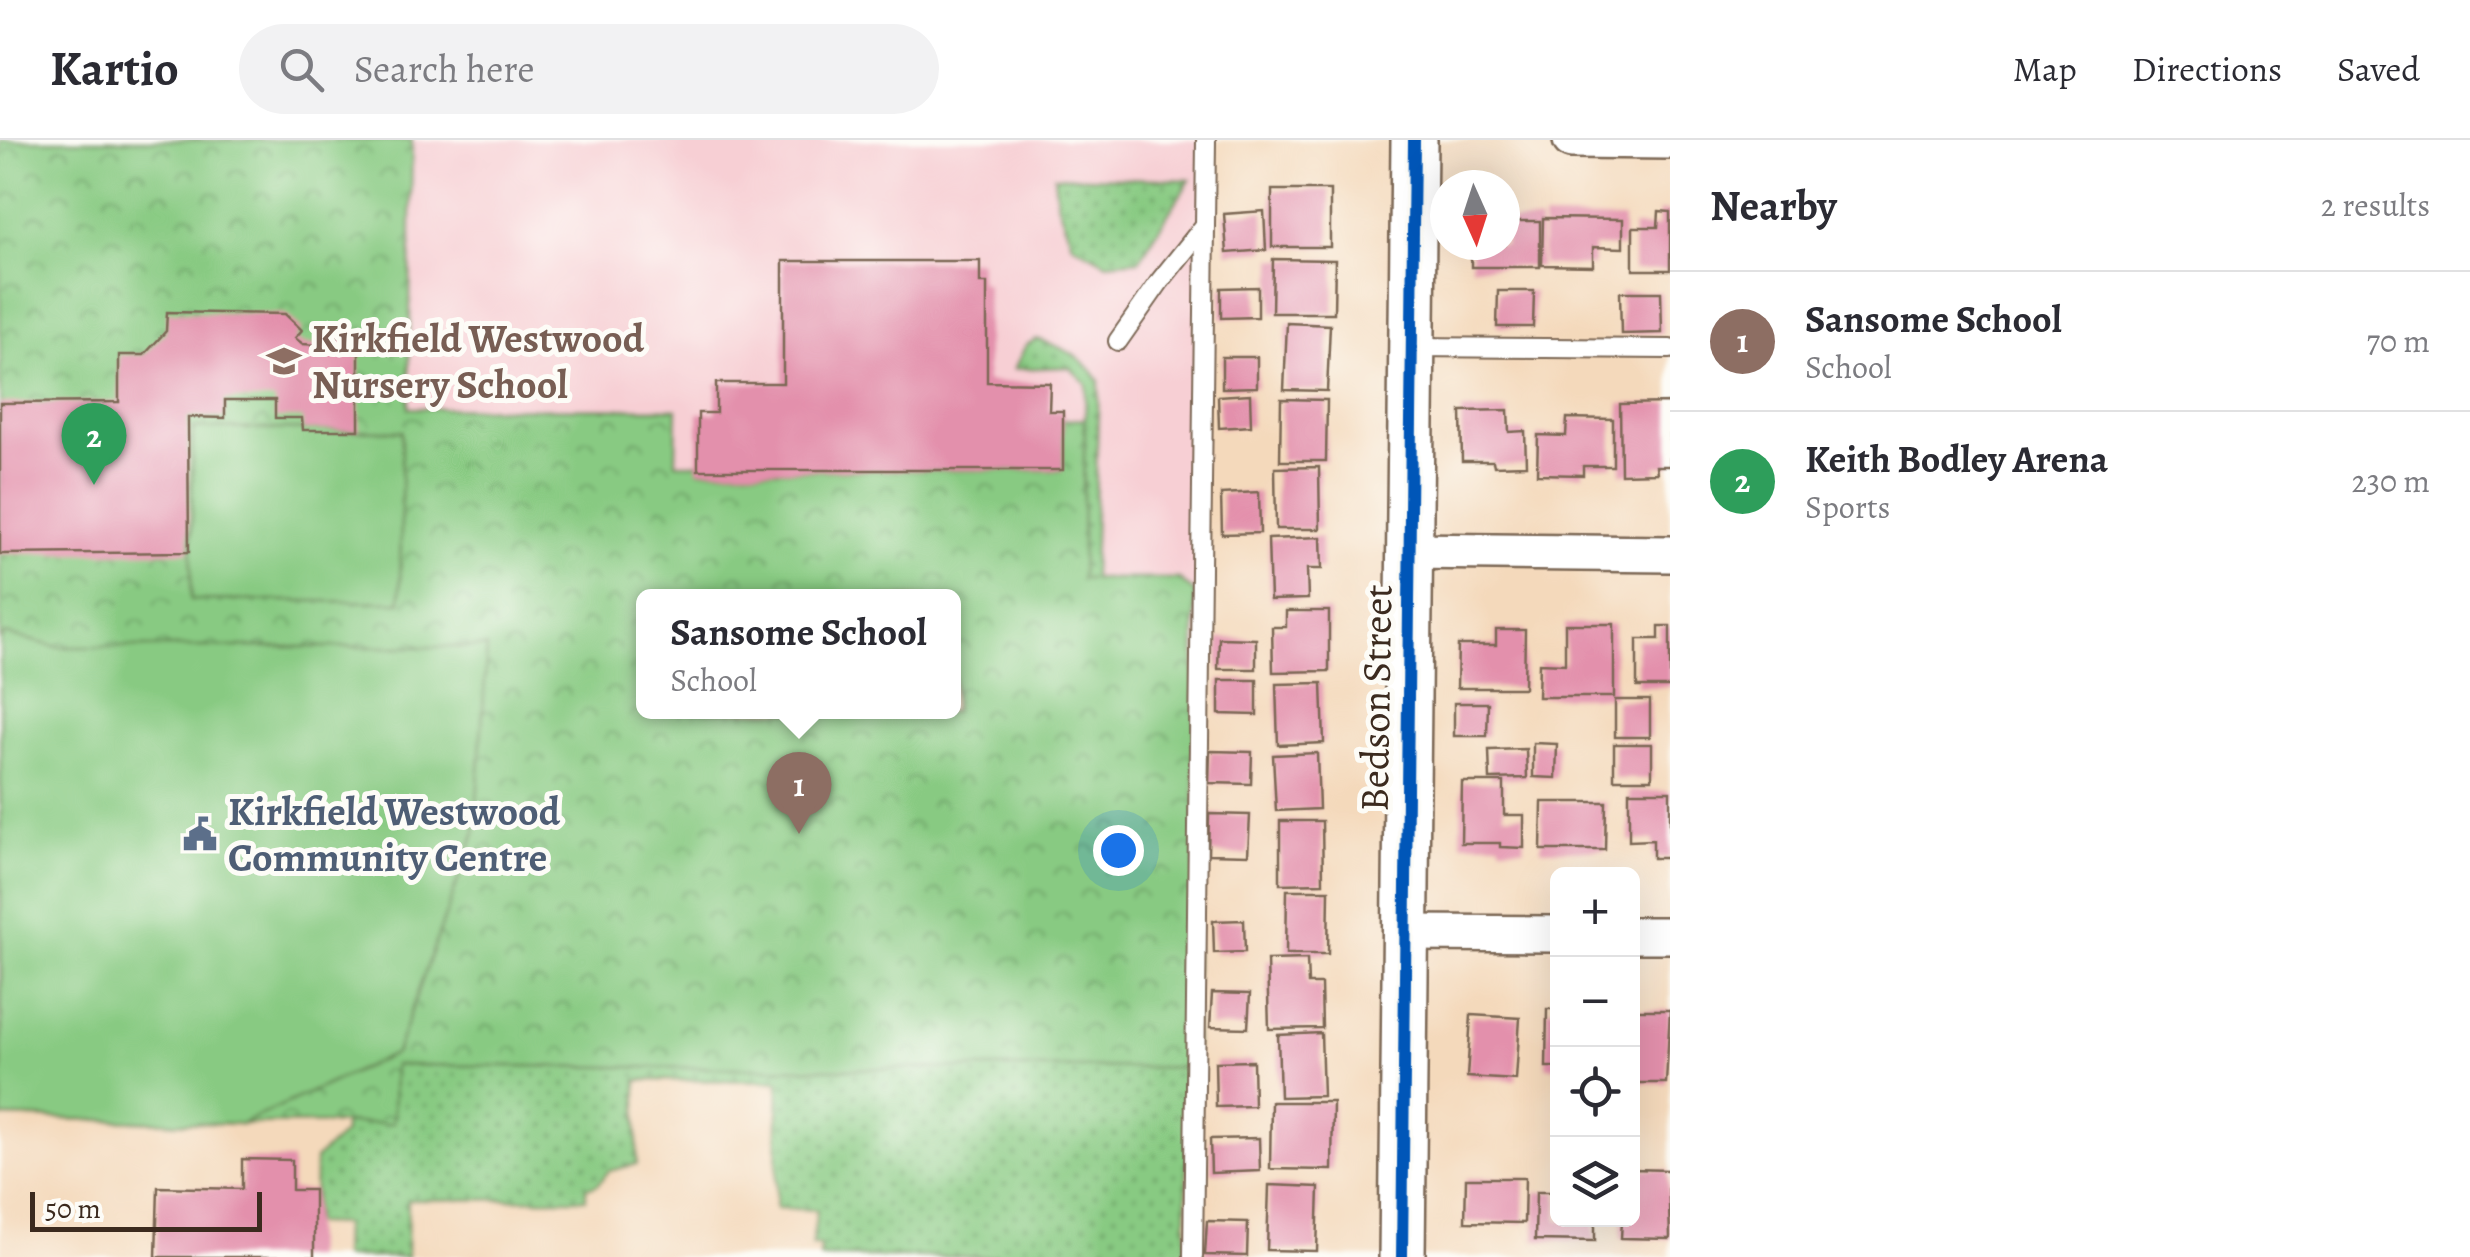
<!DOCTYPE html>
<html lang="en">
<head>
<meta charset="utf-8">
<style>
  body { margin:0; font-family:Alegreya,serif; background:#f2f2f3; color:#2b2b33 }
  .controls { position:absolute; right:30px; bottom:30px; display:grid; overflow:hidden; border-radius:15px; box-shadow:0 10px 40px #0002 }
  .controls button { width:90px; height:90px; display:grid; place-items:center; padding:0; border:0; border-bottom:2px solid #e1e1e2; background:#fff; color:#2b2b33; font:50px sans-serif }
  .compass { position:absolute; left:1430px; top:30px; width:90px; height:90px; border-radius:50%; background:#fff; box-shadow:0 10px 40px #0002; rotate:177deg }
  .scale { position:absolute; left:30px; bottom:25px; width:232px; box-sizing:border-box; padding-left:10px; border:5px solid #3b2a1e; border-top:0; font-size:28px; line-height:35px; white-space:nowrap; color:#3b2a1e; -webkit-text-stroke:8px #fdfcf7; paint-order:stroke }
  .you { position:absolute; left:1118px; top:710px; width:35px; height:35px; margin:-25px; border:8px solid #fff; border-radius:50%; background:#1a73e8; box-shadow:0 0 0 15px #1a73e833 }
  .badge { display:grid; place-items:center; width:65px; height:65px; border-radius:50%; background:#7c3aed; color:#fff; font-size:32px; font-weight:700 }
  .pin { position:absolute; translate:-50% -82px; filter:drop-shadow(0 2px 5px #0008) }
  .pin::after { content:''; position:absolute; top:52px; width:35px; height:30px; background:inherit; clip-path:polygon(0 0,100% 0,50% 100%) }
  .popup { position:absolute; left:636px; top:449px; width:325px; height:130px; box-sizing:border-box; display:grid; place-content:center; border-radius:15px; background:#fff; filter:drop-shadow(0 2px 8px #0005); font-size:32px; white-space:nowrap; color:#7c7c81 }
  .popup b { font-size:38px; color:#2b2b33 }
  .popup::after { content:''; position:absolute; left:50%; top:100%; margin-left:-20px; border:20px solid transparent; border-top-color:#fff }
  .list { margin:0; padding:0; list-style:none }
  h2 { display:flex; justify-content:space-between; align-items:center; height:130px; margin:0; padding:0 40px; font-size:42px }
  h2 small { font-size:32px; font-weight:400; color:#7c7c81 }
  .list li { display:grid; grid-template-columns:65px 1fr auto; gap:30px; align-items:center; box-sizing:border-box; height:140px; padding:0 40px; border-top:2px solid #e1e1e2 }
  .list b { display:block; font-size:38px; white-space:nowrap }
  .list p { margin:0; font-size:32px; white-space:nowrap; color:#7c7c81 }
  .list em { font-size:32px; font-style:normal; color:#7c7c81 }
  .icon { flex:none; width:55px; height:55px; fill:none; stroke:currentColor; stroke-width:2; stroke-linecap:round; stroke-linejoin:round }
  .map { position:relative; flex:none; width:1670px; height:1117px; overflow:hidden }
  header { display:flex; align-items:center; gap:60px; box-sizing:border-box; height:140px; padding:0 50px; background:#fff; border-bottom:2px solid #e1e1e2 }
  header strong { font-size:48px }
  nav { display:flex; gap:55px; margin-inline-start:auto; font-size:35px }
  .search { width:700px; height:90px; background:#f2f2f3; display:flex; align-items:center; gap:25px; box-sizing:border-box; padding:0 35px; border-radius:55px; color:#7c7c81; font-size:38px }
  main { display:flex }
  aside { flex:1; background:#fff }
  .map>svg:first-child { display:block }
  .built { fill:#f7cfd4; fill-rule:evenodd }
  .grass { fill:url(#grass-dots); stroke:#627a50; stroke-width:2.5; fill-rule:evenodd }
  .park { fill:url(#park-crowns); stroke:#627a50; stroke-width:2.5; fill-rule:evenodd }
  .garden { fill:#88ca82; stroke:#627a50; stroke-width:2.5 }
  .building { fill:#e390ac }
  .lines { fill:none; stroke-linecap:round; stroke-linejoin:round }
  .service-casing { stroke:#7c6755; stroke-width:22 }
  .minor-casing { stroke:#7c6755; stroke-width:40 }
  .tertiary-casing { stroke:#7c6755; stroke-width:50 }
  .service { stroke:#fff; stroke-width:18 }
  .minor { stroke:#fff; stroke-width:35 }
  .tertiary { stroke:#fff; stroke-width:45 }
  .cycleway-casing { stroke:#fdfcf7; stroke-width:19 }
  .cycleway { stroke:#0057b8; stroke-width:12 }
  .labels { text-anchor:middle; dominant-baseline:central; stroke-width:10; stroke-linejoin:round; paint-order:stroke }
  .education-label { font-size:40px; font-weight:bold; fill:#785e54; stroke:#fdfcf7; text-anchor:start }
  .street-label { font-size:40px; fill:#3b2a1e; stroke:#fdfcf7 }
  .service-label { font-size:40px; font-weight:bold; fill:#4e5e75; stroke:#fdfcf7; text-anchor:start }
</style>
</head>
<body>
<header>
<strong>Kartio</strong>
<div class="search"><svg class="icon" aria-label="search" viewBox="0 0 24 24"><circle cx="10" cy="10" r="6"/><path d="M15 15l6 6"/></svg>Search here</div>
<nav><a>Map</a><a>Directions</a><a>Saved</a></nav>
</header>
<main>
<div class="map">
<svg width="1670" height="1117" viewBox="0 0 1670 1117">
  <defs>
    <pattern id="grass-dots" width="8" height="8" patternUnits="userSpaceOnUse" patternTransform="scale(2.5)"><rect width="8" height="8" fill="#88ca82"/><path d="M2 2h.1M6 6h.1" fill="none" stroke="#70a46a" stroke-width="1.8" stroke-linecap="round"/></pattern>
    <pattern id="park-crowns" width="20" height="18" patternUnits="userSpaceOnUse" patternTransform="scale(2.5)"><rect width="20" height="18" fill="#88ca82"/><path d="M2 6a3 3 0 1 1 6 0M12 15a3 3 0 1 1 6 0" fill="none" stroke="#70a46a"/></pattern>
  </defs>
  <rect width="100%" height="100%" fill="#fdfcf7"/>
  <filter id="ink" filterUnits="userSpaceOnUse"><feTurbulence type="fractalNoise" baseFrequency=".01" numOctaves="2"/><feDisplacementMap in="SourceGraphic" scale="20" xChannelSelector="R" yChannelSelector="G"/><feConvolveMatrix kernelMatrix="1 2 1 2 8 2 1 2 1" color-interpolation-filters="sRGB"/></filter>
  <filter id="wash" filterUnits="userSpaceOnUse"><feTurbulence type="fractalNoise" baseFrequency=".0048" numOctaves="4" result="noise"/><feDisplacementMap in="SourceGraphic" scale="40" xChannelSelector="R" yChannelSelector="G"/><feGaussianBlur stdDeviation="2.25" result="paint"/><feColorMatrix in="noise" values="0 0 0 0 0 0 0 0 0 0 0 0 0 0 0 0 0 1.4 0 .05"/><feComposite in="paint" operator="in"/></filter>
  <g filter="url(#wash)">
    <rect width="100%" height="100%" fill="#f4d9bb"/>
    <path class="built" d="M412,0h794l-11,927 -789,-465zM644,457h310v115h-310z"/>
    <g class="grass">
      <polygon points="1054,36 1190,40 1139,120 1107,123 1072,104 1057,63"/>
      <path d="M1037,199c27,9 47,17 62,42l-6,198h86l16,14 -9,664h-366v-12h-8l5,-35 -41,-2 3,-127 -142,-1v84l-28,7 -12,14 -11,3v11l-178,1 -1,57h-65l1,-33 -29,-1 1,-64 29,-26 -5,-53 -98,44 -241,-7 399,-709 278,1 -194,35 598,100 5,-160 -16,-17 -56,2 12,-24zM644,457h310v115h-310z"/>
    </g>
    <path class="park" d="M0,0h412l-3,268 268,1 -1,54h22l1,7h363l1,-50 22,-1 -4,160h98l16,14v474l-354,2 -447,-4 -1,58 -152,1 -241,-7zM644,457h310v115h-310z"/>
    <g class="garden">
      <polygon points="193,288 402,291 400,462 191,460"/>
      <polygon points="5,494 57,507 487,507 475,693 396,913 241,984 2,977 0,501"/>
    </g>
    <g id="blocks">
      <g class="building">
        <rect x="1272" y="50" width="58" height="57"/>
        <polygon points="1264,71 1266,110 1227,113 1224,74"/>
        <polygon points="1659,71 1670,72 1670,130 1633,130 1633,87 1658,87"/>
        <polygon points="1543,78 1623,79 1623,108 1593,107 1593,126 1542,125"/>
        <polygon points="1505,81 1540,81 1540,127 1471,127 1471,105 1505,105"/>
        <polygon points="1273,119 1335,120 1334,173 1272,173"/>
        <polygon points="783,121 980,121 980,143 987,143 987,242 1050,243 1049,271 1063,271 1063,330 698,330 698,273 716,273 716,243 783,243"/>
        <polygon points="1258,147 1258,177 1221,178 1221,148"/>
        <polygon points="1498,151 1534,151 1533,187 1497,187"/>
        <polygon points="1620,152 1661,152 1662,193 1621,194"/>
        <polygon points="167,172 285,174 302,190 295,198 303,204 331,206 339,196 359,197 359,290 303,290 302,278 275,278 275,260 225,260 225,278 188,277 189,412 0,414 0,263 119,262 119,215 144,215 166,191"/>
        <polygon points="1287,183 1330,185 1327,251 1284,250"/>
        <polygon points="1222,217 1257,217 1257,247 1222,248"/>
        <polygon points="1250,254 1251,286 1219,288 1218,256"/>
        <polygon points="1281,259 1327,260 1326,321 1280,321"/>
        <polygon points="1670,263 1670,326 1656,326 1657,333 1621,334 1620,264"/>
        <polygon points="1508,270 1509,292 1525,291 1526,325 1494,326 1493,321 1462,321 1461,271"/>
        <polygon points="1567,278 1613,279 1613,326 1583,326 1583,335 1537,334 1538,295 1566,296"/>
        <polygon points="1319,327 1320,389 1276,389 1275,328"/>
        <polygon points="1259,352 1260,393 1222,394 1221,354"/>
        <polygon points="1321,397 1322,429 1307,429 1308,459 1270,460 1268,399"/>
        <polygon points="1286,471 1329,471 1329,531 1273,532 1272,487 1286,487"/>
        <polygon points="1565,484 1614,484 1614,557 1538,557 1539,523 1565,524"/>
        <polygon points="1659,486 1670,486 1670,547 1637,547 1637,499 1659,499"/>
        <polygon points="1496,490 1525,490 1524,548 1457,548 1458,505 1496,505"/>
        <polygon points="1219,498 1256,499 1256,529 1218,529"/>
        <polygon points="1219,540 1257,540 1257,575 1219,574"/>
        <polygon points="1322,543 1324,603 1278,605 1276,544"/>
        <rect x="1615" y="560" width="35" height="37"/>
        <polygon points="1454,563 1488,563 1487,596 1454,596"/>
        <polygon points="1533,603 1557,604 1556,638 1533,637"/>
        <rect x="1614" y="604" width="38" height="35"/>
        <polygon points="1526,609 1527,638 1490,639 1489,610"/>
        <polygon points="1210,611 1252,612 1251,644 1209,643"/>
        <polygon points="1317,613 1319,669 1276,671 1273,615"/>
        <polygon points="1462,642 1504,642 1504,675 1524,675 1524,708 1500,707 1500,703 1461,703"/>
        <polygon points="1629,651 1670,651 1670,718 1653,718 1653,700 1629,701"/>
        <polygon points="1542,662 1606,662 1605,710 1541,710"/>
        <polygon points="1209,674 1250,675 1248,715 1208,714"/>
        <polygon points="1280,681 1322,681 1323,743 1280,744"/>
        <polygon points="1287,750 1329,750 1328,814 1286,814"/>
        <polygon points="1244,780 1245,812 1214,813 1213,781"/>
        <polygon points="1307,819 1308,844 1321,844 1322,888 1269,889 1267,820"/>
        <polygon points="1212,853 1250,854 1248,888 1210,887"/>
        <polygon points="1547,869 1558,869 1558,927 1546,927"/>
        <polygon points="1632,870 1670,870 1666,943 1632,943"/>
        <polygon points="1471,875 1520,878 1516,940 1467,937"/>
        <polygon points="1321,893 1323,956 1280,957 1278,895"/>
        <polygon points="1253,921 1254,966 1216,967 1215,922"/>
        <polygon points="1271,962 1333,962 1332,1030 1270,1029"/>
        <polygon points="1259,998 1260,1031 1211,1033 1210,999"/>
        <polygon points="242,1019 292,1020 292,1050 314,1050 314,1117 156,1117 158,1047 242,1049"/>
        <polygon points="1632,1029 1668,1030 1670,1099 1621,1098 1622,1080 1632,1080"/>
        <polygon points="1466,1038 1525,1038 1524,1083 1465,1082"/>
        <polygon points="1269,1045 1319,1047 1317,1111 1267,1110"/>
        <polygon points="1536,1052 1558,1052 1558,1080 1595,1080 1595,1101 1535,1100"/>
        <polygon points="1207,1081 1248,1082 1247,1116 1205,1115"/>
      </g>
    </g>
  </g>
  <g filter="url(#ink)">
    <use href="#blocks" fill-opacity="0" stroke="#7c6755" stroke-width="2.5"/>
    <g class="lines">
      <g class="service-casing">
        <g id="service">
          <polyline points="1118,201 1160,141 1205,85"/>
          <polyline points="1411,207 1670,209"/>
          <polyline points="1193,1117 1206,0"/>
        </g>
      </g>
      <g class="minor-casing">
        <g id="minor">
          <polyline points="1571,0 1670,1"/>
          <polyline points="1410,411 1670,414"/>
          <polyline points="1406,793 1558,794"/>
          <polyline points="1632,795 1670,795"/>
        </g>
      </g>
      <g class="tertiary-casing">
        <polyline id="tertiary" points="1402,1117 1414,0"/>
      </g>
      <use href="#service" class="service"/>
      <use href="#minor" class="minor"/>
      <use href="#tertiary" class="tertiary"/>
      <g class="cycleway-casing">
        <polyline id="cycleway" points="1402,1117 1414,0"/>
      </g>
      <use href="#cycleway" class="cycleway"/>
    </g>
  </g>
  <defs>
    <g id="school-bare" transform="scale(2.7)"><path d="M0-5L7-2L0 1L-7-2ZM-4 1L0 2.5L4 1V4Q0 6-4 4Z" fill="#8d6e63" stroke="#fdfcf7" stroke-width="2.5" paint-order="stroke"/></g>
    <g id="civic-bare" transform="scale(2.7)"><path d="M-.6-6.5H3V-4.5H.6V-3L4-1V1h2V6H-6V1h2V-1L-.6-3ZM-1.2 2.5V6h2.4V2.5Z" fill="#5c6f8a" stroke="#fdfcf7" stroke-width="2.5" paint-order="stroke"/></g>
  </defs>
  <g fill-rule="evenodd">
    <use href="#school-bare" x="284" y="221"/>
    <use href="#civic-bare" x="200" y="694"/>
  </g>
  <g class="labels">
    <g class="education-label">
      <text x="312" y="198">Kirkfield Westwood<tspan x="312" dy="46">Nursery School</tspan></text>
    </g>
    <g class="street-label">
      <text transform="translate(1376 558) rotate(-89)">Bedson Street</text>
    </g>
    <g class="service-label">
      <text x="228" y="671">Kirkfield Westwood<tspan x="228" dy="46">Community Centre</tspan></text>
    </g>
  </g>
</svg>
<div class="controls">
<button>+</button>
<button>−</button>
<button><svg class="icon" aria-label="locate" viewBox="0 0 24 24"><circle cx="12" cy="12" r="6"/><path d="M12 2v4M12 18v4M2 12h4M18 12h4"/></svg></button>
<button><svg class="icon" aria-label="layers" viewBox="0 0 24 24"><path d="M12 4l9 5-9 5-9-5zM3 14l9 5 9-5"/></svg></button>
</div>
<svg class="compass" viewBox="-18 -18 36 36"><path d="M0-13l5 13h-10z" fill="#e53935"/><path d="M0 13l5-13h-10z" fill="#7c7c81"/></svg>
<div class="scale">50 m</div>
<div class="you"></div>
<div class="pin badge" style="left:799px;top:694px;background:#8d6e63">1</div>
<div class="popup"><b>Sansome School</b>School</div>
<div class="pin badge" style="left:94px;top:345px;background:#2e9e5b">2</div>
</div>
<aside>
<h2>Nearby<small>2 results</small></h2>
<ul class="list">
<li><span class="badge" style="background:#8d6e63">1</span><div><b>Sansome School</b><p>School</p></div><em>70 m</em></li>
<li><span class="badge" style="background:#2e9e5b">2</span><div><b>Keith Bodley Arena</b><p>Sports</p></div><em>230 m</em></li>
</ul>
</aside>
</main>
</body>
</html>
